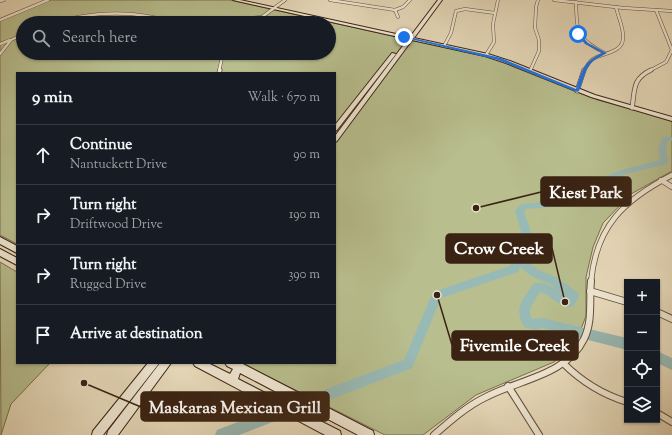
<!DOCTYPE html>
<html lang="en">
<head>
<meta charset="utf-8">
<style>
  body { margin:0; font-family:"Sorts Mill Goudy",serif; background:#242831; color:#f1f3f6 }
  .controls { position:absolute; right:12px; bottom:12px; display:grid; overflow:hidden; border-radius:0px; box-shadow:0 1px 3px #0004 }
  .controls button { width:36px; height:36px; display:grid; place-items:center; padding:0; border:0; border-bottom:1px solid #363941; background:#171b24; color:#f1f3f6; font:20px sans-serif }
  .stop { position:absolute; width:12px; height:12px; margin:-9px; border:3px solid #1a73e8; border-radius:50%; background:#fff }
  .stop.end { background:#1a73e8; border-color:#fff; box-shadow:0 1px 4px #0008 }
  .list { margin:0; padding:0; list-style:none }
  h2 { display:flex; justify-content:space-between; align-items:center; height:52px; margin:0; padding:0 16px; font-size:17px }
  h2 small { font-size:13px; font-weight:400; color:#9ea1a6 }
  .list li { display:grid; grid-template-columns:26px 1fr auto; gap:12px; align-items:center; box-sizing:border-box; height:60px; padding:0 16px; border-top:1px solid #363941 }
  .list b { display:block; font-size:15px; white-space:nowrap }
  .list p { margin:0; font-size:13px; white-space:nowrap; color:#9ea1a6 }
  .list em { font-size:13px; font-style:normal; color:#9ea1a6 }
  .icon { flex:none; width:22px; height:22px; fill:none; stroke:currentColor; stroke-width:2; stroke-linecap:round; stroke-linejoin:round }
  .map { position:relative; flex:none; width:672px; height:435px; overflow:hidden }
  .search { position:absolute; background:#171b24; box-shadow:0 1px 3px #0004; left:16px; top:16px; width:320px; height:44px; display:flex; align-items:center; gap:10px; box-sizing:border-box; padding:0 14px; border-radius:22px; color:#9ea1a6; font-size:15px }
  .panel { position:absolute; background:#171b24; box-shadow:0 1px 3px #0004; left:16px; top:72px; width:320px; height:292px; border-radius:0px }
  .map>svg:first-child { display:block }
  .green { fill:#b8be8e; stroke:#797050; fill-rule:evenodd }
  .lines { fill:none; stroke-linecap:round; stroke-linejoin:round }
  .river { fill:#98bab6; fill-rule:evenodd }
  .street-far3-casing { stroke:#65513d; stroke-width:3.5 }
  .street-far2-casing { stroke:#65513d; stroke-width:5 }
  .street-far1-casing { stroke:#65513d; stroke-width:6 }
  .street-casing { stroke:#65513d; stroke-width:8 }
  .secondary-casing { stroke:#3a2313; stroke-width:2 }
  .street-far3 { stroke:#efe7d3; stroke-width:2.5 }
  .street-far2 { stroke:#efe7d3; stroke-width:3.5 }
  .street-far1 { stroke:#efe7d3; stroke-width:4.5 }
  .street { stroke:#efe7d3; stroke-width:6 }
  .secondary { fill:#efe7d3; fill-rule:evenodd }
  .route { fill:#1a73e8 }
  .leader { fill:none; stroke:#3a2313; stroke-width:1.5 }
  .callout-dot { fill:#3a2313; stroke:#efe7d3; stroke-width:1.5 }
  .callout { fill:#3a2313; stroke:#3a2313; stroke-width:1.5 }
  .callout-label { font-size:17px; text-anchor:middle; font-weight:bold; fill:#fff }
</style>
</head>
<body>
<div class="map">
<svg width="672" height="435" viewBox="0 0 672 435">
  <rect width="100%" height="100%" fill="#e7dabb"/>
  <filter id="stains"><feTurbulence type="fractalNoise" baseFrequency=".005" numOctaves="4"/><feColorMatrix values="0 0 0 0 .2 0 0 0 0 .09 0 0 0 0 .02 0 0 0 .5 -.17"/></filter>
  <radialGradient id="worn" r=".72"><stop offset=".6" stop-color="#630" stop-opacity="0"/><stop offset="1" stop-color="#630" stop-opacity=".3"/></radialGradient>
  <g class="green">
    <path d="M50,0h180l257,57 18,5 93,38 74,20v51l-41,23 -28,29 -10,24 -7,30v39l-12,31 -20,15 -78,33 -53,40h-38l-144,-72h94v-290h-318v171l-17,-9v-214zM23,23h306v30h-306z"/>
    <polygon points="0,262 17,272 17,363 50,363 11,404 1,435"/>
  </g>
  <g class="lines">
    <g class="river">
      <path d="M662,137h10v4h-4l-2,8 2,13 -1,2 -41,10 -29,13 -7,17 -64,5 -2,3 8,23 -9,24 16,11 19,8 20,15 1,3 -5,10c-13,5 -23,-12 -34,-14 -5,9 -14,17 -8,27l10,-1 85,20v12l-85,-22 -8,2 -10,-3c-11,-21 -1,-26 9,-43 13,-5 24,7 35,13l-18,-13 -19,-8 -11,-9 -2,5 -77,26 -29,70 -173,67h-24l2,-5 5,-2 182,-68 29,-68 77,-26 12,-31 -7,-24 6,-7 63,-5 6,-16 31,-13 39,-10 -2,-11z"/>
      <polygon points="657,351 672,358 672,370 657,363"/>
    </g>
    <g class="street-far3-casing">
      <g id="street-far3">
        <polyline points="330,0 395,10 403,7 410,0"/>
        <polyline points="554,0 624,8 672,11"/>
        <polyline points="0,1 4,0"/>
        <path d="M576,2c1,30 0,37 29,51"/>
        <polyline points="395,10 398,17"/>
        <polyline points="656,10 672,50"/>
        <polyline points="0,20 48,0"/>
        <path d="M51,23c42,-12 83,-14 125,0"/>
        <polyline points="229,23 241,19 262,17 285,0"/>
        <polyline points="0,44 10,40"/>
        <polyline points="444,46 451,33 456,11 465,9 495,13"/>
        <polyline points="0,54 11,40 23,34"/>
        <polyline points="486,55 494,42 493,24 498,0"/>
        <polyline points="219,71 223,53"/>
        <polyline points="530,71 539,51 539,40 535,28 536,7 538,0"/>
        <path d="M584,71c2,-4 5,-9 9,-12 9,-6 30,-6 30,-21 1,-10 -5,-21 -7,-31"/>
        <polyline points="649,71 666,62 672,50"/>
      </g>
    </g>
    <g class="street-far2-casing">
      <g id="street-far2">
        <polyline points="219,73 220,70"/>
        <polyline points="577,91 584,70"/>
        <path d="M632,108c3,-18 0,-29 19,-38"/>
      </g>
    </g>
    <g class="street-far1-casing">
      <g id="street-far1">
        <polyline points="661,180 672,187"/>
        <path d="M591,282c5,-56 33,-82 81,-107"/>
      </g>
    </g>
    <g class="street-casing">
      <g id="street">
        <polyline points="590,291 627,302"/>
        <polyline points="657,312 672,319"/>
        <path d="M563,363c19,19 38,31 64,39"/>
        <polyline points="508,386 539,435"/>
        <polyline points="657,413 672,422"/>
        <path d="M434,435c16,-14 33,-29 52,-38 32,-17 81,-22 98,-58 9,-18 5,-39 7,-58"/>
      </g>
    </g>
    <g class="secondary-casing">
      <g id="secondary">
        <polygon points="233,0 240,0 410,37 438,0 442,0 414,38 488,54 510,61 595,95 672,117 672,121 591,97 506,63 485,56 412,40 337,141 335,142 335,136 408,39"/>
        <polygon points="392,53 396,54 337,130 335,131 335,125"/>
        <polygon points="0,237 17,246 17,253 0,244"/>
        <polygon points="0,249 17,258 17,265 0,256"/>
        <polygon points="148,363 159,363 157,366 103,435 92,435 93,431"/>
        <polygon points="160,363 171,363 118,435 107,435 108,431"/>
        <polygon points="193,363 208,363 230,374 233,369 227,366 225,363 241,363 373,431 374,435 358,435 240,373 238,379 340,431 341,435 325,435 195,366"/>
      </g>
    </g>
    <use href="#street-far3" class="street-far3"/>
    <use href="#street-far2" class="street-far2"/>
    <use href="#street-far1" class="street-far1"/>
    <use href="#street" class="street"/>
    <use href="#secondary" class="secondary"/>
  </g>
  <path class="route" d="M577,34h3l8,9 19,10c-4,3 -10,5 -14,8 -8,7 -10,21 -14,30l-2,1 -79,-32 -96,-23 2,-1 97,22 75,31c6,-19 7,-27 26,-36l-17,-9z"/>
  <path class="leader" d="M476 208L541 192M565 302L552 248M437 295L452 345M84 383L141 407"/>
  <g class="callout-dot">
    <circle cx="476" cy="208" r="4"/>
    <circle cx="565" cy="302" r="4"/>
    <circle cx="437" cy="295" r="4"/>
    <circle cx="84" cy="383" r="4"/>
  </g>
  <g class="callout">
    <rect x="541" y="177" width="90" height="29" rx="4"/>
    <rect x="446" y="234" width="106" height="29" rx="4"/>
    <rect x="452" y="331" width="126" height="29" rx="4"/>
    <rect x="141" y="392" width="188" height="29" rx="4"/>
  </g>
  <g class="callout-label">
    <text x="586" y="198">Kiest Park</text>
    <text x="499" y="254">Crow Creek</text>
    <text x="515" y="351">Fivemile Creek</text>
    <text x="235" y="413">Maskaras Mexican Grill</text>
  </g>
  <rect width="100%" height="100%" filter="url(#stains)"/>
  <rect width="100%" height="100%" fill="url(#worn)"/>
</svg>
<div class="controls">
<button>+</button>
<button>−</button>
<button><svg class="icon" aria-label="locate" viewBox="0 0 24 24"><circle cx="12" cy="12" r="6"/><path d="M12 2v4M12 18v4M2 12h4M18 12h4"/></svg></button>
<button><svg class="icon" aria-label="layers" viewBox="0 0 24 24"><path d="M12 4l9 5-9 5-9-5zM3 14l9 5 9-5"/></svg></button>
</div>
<div class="stop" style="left:578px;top:34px"></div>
<div class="stop end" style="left:404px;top:37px"></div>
<div class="search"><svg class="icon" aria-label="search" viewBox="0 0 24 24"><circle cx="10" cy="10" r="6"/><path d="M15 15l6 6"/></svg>Search here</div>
<section class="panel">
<h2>9 min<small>Walk · 670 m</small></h2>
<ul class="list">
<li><svg class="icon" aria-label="ahead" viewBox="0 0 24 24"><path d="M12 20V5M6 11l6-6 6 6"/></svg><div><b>Continue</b><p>Nantuckett Drive</p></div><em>90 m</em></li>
<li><svg class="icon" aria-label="right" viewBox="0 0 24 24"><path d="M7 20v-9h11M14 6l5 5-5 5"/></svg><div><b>Turn right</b><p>Driftwood Drive</p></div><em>190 m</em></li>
<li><svg class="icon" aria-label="right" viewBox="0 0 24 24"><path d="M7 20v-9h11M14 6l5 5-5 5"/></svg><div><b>Turn right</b><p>Rugged Drive</p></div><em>390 m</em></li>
<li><svg class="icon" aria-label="arrive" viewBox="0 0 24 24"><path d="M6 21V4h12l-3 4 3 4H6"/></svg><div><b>Arrive at destination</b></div></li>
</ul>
</section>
</div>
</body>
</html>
